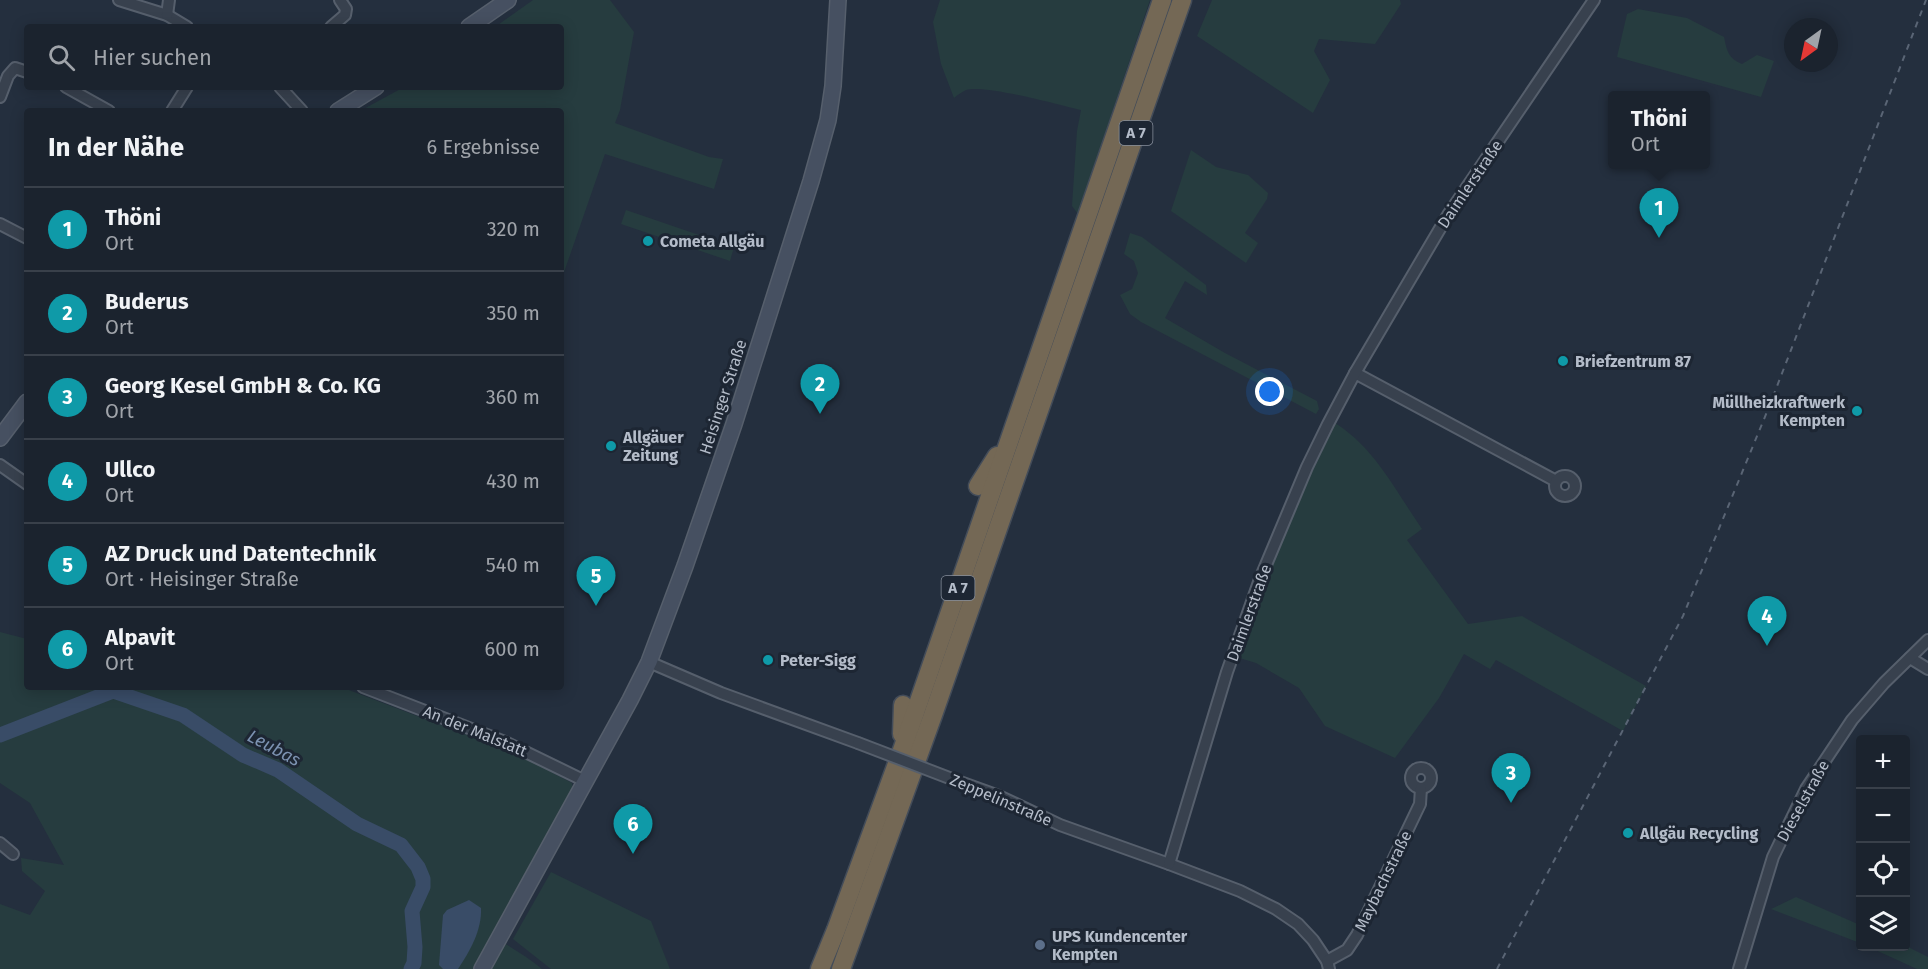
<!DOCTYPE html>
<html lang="de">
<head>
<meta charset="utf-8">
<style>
  body { margin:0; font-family:"Fira Sans",sans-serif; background:#282f3a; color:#f1f3f6 }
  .controls { position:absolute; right:18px; bottom:18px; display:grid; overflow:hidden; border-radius:6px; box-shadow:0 3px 15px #0003 }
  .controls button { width:54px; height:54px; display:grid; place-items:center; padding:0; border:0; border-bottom:2px solid #39404a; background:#1b232e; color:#f1f3f6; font:30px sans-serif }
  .compass { position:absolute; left:1784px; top:18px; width:54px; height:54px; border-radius:50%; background:#1b232e; box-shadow:0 3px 15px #0003; rotate:213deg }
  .you { position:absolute; left:1270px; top:392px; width:21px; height:21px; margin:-15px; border:4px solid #fff; border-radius:50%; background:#1a73e8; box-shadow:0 0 0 9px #1a73e833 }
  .badge { display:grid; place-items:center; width:39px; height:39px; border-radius:50%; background:#8ab4f8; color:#fff; font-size:20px; font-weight:700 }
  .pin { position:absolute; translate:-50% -50px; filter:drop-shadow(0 2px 3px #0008) }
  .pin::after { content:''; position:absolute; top:32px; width:21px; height:18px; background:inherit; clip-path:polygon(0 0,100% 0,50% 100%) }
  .popup { position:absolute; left:1608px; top:91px; width:102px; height:78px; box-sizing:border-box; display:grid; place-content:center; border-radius:6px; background:#1b232e; filter:drop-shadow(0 2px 4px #0005); font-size:20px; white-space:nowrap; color:#a0a4aa }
  .popup b { font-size:22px; color:#f1f3f6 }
  .popup::after { content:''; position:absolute; left:50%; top:100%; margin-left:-12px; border:12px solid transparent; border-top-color:#1b232e }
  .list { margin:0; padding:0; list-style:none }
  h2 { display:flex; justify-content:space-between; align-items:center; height:78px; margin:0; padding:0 24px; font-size:26px }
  h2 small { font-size:20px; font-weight:400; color:#a0a4aa }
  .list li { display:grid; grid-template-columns:39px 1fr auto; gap:18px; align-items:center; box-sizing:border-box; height:84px; padding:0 24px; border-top:2px solid #39404a }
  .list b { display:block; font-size:22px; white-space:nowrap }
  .list p { margin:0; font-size:20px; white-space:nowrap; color:#a0a4aa }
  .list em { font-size:20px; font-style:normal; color:#a0a4aa }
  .icon { flex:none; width:33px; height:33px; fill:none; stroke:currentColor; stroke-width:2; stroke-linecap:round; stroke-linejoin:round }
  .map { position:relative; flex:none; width:1928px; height:969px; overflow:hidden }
  .search { position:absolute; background:#1b232e; box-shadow:0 3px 15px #0003; left:24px; top:24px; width:540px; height:66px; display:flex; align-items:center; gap:15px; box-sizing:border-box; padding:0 21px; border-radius:6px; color:#a0a4aa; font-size:22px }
  .panel { position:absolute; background:#1b232e; box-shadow:0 3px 15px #0003; left:24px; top:108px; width:540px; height:582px; border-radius:6px }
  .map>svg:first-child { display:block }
  .green { fill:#263c3f }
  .water { fill:#394c67 }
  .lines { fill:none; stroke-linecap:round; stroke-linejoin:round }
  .river { stroke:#394c67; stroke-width:15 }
  .street-casing { stroke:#565f6c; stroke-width:14 }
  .secondary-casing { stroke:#565f6c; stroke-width:18 }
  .highway-casing { stroke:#434c59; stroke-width:21 }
  .street { stroke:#38414e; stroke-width:10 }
  .secondary { stroke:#465061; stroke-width:15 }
  .highway { stroke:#746855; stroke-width:18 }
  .rail { stroke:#5a6575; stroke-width:2; stroke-dasharray:6 6; stroke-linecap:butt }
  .street-bridge-casing { stroke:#565f6c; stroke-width:14; stroke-linecap:butt }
  .street-bridge { stroke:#38414e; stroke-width:10 }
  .culture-dot { fill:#0f9aa8; stroke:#1d2633; stroke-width:2 }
  .service-dot { fill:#5c6f8a; stroke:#1d2633; stroke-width:2 }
  .labels { text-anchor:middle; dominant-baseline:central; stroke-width:6; stroke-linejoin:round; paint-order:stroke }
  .shield { fill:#1d2633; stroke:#878f9c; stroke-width:1.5 }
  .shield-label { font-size:15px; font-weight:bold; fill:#b4bcc9 }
  .street-label { font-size:16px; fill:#b4bcc9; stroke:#1d2633 }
  .poi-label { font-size:16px; font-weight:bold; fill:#b4bcc9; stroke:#1d2633; text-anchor:start }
  .water-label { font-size:18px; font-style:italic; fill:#7c92b1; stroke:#1d2633 }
</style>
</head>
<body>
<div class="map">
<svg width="1928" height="969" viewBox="0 0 1928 969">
  <rect width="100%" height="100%" fill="#242f3e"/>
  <g class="green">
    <polygon points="533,0 610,0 634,32 620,110 615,123 709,157 723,159 714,189 605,154 561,281 561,111 360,111 404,87 561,87 561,27 495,27"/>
    <path d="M940,0h210l-72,214 -6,-8 5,-75 4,-21c-22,-5 -96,-26 -115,-20 -4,2 -9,5 -12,8l-13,-34 -8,-42z"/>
    <polygon points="1212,0 1400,0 1401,4 1375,44 1319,39 1314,51 1330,80 1313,113 1197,36"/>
    <path d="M1638,9l49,9 37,19c3,14 4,21 18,27l15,-9 17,6 -13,36 -144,-40 10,-43z"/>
    <polygon points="1191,150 1216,167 1248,175 1268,193 1267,199 1245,233 1258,243 1246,263 1171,211"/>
    <polygon points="626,210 734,247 730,261 621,224"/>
    <polygon points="1130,233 1142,237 1206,285 1207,295 1185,281 1165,318 1225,353 1317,401 1319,409 1316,414 1141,322 1130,314 1120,295 1132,289 1138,273 1134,261 1124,254"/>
    <path d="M1330,420c43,24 65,70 92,109l-15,11 61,84 54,-8 124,70 -23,45 -127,-71 -6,9 -26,-15 -25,44 -44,60 -70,-32 -26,-38 -43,-25 -23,-7z"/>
    <path d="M0,632l27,7v48h314l178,68 53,28 1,10 -20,30 -59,113c16,12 33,20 48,33h-542v-65l30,11 15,-24 -23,-20 -1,-13 43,7 -34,-62 -30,-20z"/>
    <polygon points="551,872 651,921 670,969 551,969 513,939"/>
    <polygon points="1796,897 1860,925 1860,943 1771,909"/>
    <polygon points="1906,946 1928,957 1928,969 1917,969 1869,947"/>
  </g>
  <path class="water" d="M469,900l12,8c1,22 -11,43 -23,61h-15l-4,-4 4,-50 4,-5z"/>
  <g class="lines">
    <polyline class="river" points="0,735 113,691 183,715 243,755 278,770 357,824 401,845 418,867 423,879 423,887 412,911 415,947 414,963 411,969"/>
    <g class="street-casing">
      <g id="street">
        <polyline points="119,0 167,15 187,27"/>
        <polyline points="167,15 169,0"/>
        <polyline points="331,27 345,15 346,9 340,0"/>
        <polyline points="66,87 109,111"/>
        <polyline points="280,87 302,111"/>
        <polyline points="0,97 8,76 15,68 27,72"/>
        <polyline points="172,111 187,87"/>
        <polyline points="0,224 27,238"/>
        <polyline points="1355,373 1556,481"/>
        <polyline points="0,465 27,484"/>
        <circle cx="1565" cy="486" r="10"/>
        <polyline points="1910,658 1928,669"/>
        <polyline points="649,662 721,693 858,743"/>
        <polyline points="363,687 505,742 585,781"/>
        <circle cx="1421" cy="778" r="10"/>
        <polyline points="952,779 999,796 1060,825 1169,864 1240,891 1276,909 1298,924 1313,940 1327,961 1329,969"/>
        <polyline points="0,843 13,854"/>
        <polyline points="1169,864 1227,672 1260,579 1307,467 1328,424 1355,373 1448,215 1594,0"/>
        <polyline points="1327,961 1347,950 1357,935 1420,804 1421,788"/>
        <polyline points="1739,969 1773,857 1806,789 1852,720 1884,683 1928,640"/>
      </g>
    </g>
    <g class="secondary-casing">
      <g id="secondary">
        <polyline points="469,27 508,0"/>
        <polyline points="338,111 376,87"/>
        <polyline points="0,438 27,402"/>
        <polyline points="482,969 630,700 649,662 685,566 734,424 811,181 828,120 833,86 838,0"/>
      </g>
    </g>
    <g class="highway-casing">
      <g id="highway">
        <polyline points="978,486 997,456"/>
        <polyline points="902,734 903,705"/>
        <polyline points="820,969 836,930 901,753 1162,0"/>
        <polyline points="841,969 933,715 1182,0"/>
      </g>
    </g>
    <use href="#street" class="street"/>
    <use href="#secondary" class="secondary"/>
    <use href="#highway" class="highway"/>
    <polyline class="rail" points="1497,969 1683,616 1769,407 1926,0"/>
    <g class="street-bridge-casing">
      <polyline id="street-bridge" points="858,743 952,779"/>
    </g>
    <use href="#street-bridge" class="street-bridge"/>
  </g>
  <g class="culture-dot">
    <circle cx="648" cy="241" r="6"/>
    <circle cx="1563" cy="361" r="6"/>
    <circle cx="1857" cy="411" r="6"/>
    <circle cx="611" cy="446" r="6"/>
    <circle cx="768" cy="660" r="6"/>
    <circle cx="1628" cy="833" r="6"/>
  </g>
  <circle class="service-dot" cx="1040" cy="945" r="6"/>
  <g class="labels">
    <g class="shield">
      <rect x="1119.5" y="121" width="33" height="24" rx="4.5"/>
      <rect x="941.5" y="576" width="33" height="24" rx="4.5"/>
    </g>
    <g class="shield-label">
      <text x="1136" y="133">A 7</text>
      <text x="958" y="588">A 7</text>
    </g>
    <g class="street-label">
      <text transform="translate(1470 184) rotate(-56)">Daimlerstraße</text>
      <text transform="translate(723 397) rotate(-72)">Heisinger Straße</text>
      <text transform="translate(1249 613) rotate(-70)">Daimlerstraße</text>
      <text transform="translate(475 731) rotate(22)">An der Malstatt</text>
      <text transform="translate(1001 800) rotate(23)">Zeppelinstraße</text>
      <text transform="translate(1803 801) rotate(-61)">Dieselstraße</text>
      <text transform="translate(1383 881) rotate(-64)">Maybachstraße</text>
    </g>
    <g class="poi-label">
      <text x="660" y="241">Cometa Allgäu</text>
      <text x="1575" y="361">Briefzentrum 87</text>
      <text x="1845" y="402" text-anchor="end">Müllheizkraftwerk<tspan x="1845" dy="18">Kempten</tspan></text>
      <text x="623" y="437">Allgäuer<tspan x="623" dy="18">Zeitung</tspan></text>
      <text x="780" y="660">Peter-Sigg</text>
      <text x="1640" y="833">Allgäu Recycling</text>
      <text x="1052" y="936">UPS Kundencenter<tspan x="1052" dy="18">Kempten</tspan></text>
    </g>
    <g class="water-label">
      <text transform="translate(274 748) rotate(28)">Leubas</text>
    </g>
  </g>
</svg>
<div class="controls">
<button>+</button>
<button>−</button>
<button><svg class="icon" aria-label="locate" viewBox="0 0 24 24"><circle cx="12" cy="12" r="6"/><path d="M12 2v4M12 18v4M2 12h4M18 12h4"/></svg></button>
<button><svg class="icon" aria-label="layers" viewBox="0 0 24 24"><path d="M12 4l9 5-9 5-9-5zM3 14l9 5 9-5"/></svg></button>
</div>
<svg class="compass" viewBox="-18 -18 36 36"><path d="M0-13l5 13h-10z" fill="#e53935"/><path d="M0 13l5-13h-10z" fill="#a0a4aa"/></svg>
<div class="you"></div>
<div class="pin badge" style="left:1659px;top:238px;background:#0f9aa8">1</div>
<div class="popup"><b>Thöni</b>Ort</div>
<div class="pin badge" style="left:820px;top:414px;background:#0f9aa8">2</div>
<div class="pin badge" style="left:1511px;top:803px;background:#0f9aa8">3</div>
<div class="pin badge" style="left:1767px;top:646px;background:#0f9aa8">4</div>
<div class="pin badge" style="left:596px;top:606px;background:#0f9aa8">5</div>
<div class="pin badge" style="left:633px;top:854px;background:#0f9aa8">6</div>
<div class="search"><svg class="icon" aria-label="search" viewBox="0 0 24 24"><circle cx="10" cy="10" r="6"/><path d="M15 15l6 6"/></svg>Hier suchen</div>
<section class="panel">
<h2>In der Nähe<small>6 Ergebnisse</small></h2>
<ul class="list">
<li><span class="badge" style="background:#0f9aa8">1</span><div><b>Thöni</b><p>Ort</p></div><em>320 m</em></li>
<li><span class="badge" style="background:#0f9aa8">2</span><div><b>Buderus</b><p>Ort</p></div><em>350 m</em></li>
<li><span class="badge" style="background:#0f9aa8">3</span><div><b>Georg Kesel GmbH &amp; Co. KG</b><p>Ort</p></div><em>360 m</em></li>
<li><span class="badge" style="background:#0f9aa8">4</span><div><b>Ullco</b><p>Ort</p></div><em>430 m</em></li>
<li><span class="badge" style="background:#0f9aa8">5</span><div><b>AZ Druck und Datentechnik</b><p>Ort · Heisinger Straße</p></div><em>540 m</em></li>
<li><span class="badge" style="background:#0f9aa8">6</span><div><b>Alpavit</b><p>Ort</p></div><em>600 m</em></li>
</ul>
</section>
</div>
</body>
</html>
